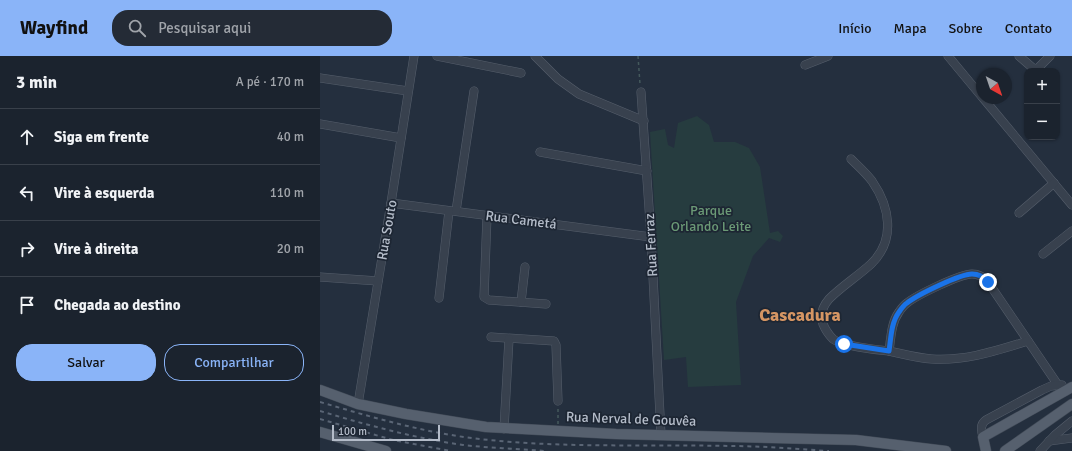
<!DOCTYPE html>
<html lang="pt">
<head>
<meta charset="utf-8">
<style>
  body { margin:0; font-family:Signika,sans-serif; background:#242b36; color:#f1f3f6 }
  .controls { position:absolute; right:12px; top:12px; display:grid; overflow:hidden; border-radius:8px; box-shadow:0 1px 3px #0004 }
  .controls button { width:36px; height:36px; display:grid; place-items:center; padding:0; border:0; border-bottom:1px solid #39404a; background:#1b232e; color:#f1f3f6; font:20px sans-serif }
  .compass { position:absolute; left:656px; top:12px; width:36px; height:36px; border-radius:50%; background:#1b232e; box-shadow:0 1px 3px #0004; rotate:140deg }
  .scale { position:absolute; left:12px; bottom:10px; width:108px; box-sizing:border-box; padding-left:4px; border:2px solid #b4bcc9; border-top:0; font-size:11px; line-height:14px; white-space:nowrap; color:#b4bcc9; -webkit-text-stroke:3px #1d2633; paint-order:stroke }
  .stop { position:absolute; width:12px; height:12px; margin:-9px; border:3px solid #1a73e8; border-radius:50%; background:#fff }
  .stop.end { background:#1a73e8; border-color:#fff; box-shadow:0 1px 4px #0008 }
  .list { margin:0; padding:0; list-style:none }
  h2 { display:flex; justify-content:space-between; align-items:center; height:52px; margin:0; padding:0 16px; font-size:17px }
  h2 small { font-size:13px; font-weight:400; color:#a0a4aa }
  .list li { display:grid; grid-template-columns:26px 1fr auto; gap:12px; align-items:center; box-sizing:border-box; height:56px; padding:0 16px; border-top:1px solid #39404a }
  .list b { display:block; font-size:15px; white-space:nowrap }
  .list em { font-size:13px; font-style:normal; color:#a0a4aa }
  .actions { display:flex; gap:8px; padding:12px 16px }
  .actions a { flex:1; padding:9px 0; border:1px solid #8ab4f8; border-radius:16px; text-align:center; font-size:14px; color:#8ab4f8 }
  .actions .main { background:#8ab4f8; color:#111 }
  .icon { flex:none; width:22px; height:22px; fill:none; stroke:currentColor; stroke-width:2; stroke-linecap:round; stroke-linejoin:round }
  .map { position:relative; flex:none; width:752px; height:395px; overflow:hidden }
  header { display:flex; align-items:center; gap:24px; box-sizing:border-box; height:56px; padding:0 20px; background:#8ab4f8; color:#111 }
  header strong { font-size:19px }
  nav { display:flex; gap:22px; margin-inline-start:auto; font-size:14px }
  .search { width:280px; height:36px; background:#242b36; display:flex; align-items:center; gap:10px; box-sizing:border-box; padding:0 14px; border-radius:16px; color:#a0a4aa; font-size:15px }
  main { display:flex }
  aside { flex:1; background:#1b232e }
  .map>svg:first-child { display:block }
  .green { fill:#263c3f }
  .lines { fill:none; stroke-linecap:round; stroke-linejoin:round }
  .minor-casing { stroke:#565f6c; stroke-width:9 }
  .major-casing { stroke:#414a57; stroke-width:11 }
  .path { stroke:#44595c; stroke-width:1.5; stroke-dasharray:3 3; stroke-linecap:butt }
  .minor { stroke:#38414e; stroke-width:8 }
  .major { stroke:#56606e; stroke-width:10 }
  .rail { stroke:#5a6575; stroke-width:2; stroke-dasharray:4 4; stroke-linecap:butt }
  .route { stroke:#1a73e8; stroke-width:5 }
  .labels { text-anchor:middle; dominant-baseline:central; stroke-width:3.5; stroke-linejoin:round; paint-order:stroke }
  .park-label { font-size:14px; fill:#6b9a76; stroke:#1d2633 }
  .street-label { font-size:14px; fill:#b4bcc9; stroke:#1d2633 }
  .district-label { font-size:18px; font-weight:bold; fill:#d59563; stroke:#1d2633 }
</style>
</head>
<body>
<header>
<strong>Wayfind</strong>
<div class="search"><svg class="icon" aria-label="search" viewBox="0 0 24 24"><circle cx="10" cy="10" r="6"/><path d="M15 15l6 6"/></svg>Pesquisar aqui</div>
<nav><a>Início</a><a>Mapa</a><a>Sobre</a><a>Contato</a></nav>
</header>
<main>
<aside>
<h2>3 min<small>A pé · 170 m</small></h2>
<ul class="list">
<li><svg class="icon" aria-label="ahead" viewBox="0 0 24 24"><path d="M12 20V5M6 11l6-6 6 6"/></svg><div><b>Siga em frente</b></div><em>40 m</em></li>
<li><svg class="icon" aria-label="left" viewBox="0 0 24 24"><path d="M17 20v-9H6M10 6l-5 5 5 5"/></svg><div><b>Vire à esquerda</b></div><em>110 m</em></li>
<li><svg class="icon" aria-label="right" viewBox="0 0 24 24"><path d="M7 20v-9h11M14 6l5 5-5 5"/></svg><div><b>Vire à direita</b></div><em>20 m</em></li>
<li><svg class="icon" aria-label="arrive" viewBox="0 0 24 24"><path d="M6 21V4h12l-3 4 3 4H6"/></svg><div><b>Chegada ao destino</b></div></li>
</ul>
<div class="actions"><a class="main">Salvar</a><a>Compartilhar</a></div>
</aside>
<div class="map">
<svg width="752" height="395" viewBox="0 0 752 395">
  <rect width="100%" height="100%" fill="#242f3e"/>
  <polygon class="green" points="377,60 389,69 394,86 415,86 429,92 440,111 450,177 458,175 463,180 460,186 449,182 433,200 416,246 421,329 368,331 366,301 344,304 330,76 345,73 348,89 354,92 358,67"/>
  <g class="lines">
    <g class="minor-casing">
      <g id="minor">
        <polyline points="117,0 201,17"/>
        <polyline points="215,0 238,23 259,38 324,65"/>
        <polyline points="628,0 662,41"/>
        <polyline points="699,0 714,13 718,12 730,0"/>
        <polyline points="485,9 508,0"/>
        <polyline points="0,22 88,35"/>
        <polyline points="321,36 331,181 341,379"/>
        <polyline points="663,42 752,149"/>
        <polyline points="0,68 81,82"/>
        <polyline points="220,96 327,115"/>
        <path d="M531,103c7,7 15,14 21,22 18,26 24,59 -1,83 -13,12 -29,22 -42,35 -6,7 -10,15 -6,25 2,5 6,11 10,15 9,7 44,11 56,12 2,-13 2,-28 10,-39 2,-3 5,-7 8,-9 10,-8 53,-29 65,-29 7,0 12,3 16,8l70,103"/>
        <polyline points="71,147 331,181"/>
        <polyline points="136,155 154,35"/>
        <polyline points="699,157 734,127"/>
        <polyline points="167,160 164,241 169,244 226,248"/>
        <polyline points="723,198 752,175"/>
        <polyline points="0,221 58,225"/>
        <polyline points="119,242 129,155"/>
        <polyline points="201,246 205,211"/>
        <polyline points="171,281 234,285 236,289 238,345"/>
        <path d="M569,295c14,3 28,7 43,8 34,2 63,-8 96,-18"/>
        <polyline points="38,348 71,147 94,0"/>
        <polyline points="184,373 189,283"/>
        <path d="M663,381c-2,-7 -3,-13 3,-17l56,-30 9,-4 11,-1"/>
        <polyline points="729,385 752,382"/>
        <polyline points="720,395 735,379 752,365"/>
      </g>
    </g>
    <g class="major-casing">
      <g id="major">
        <polyline points="0,334 38,348 86,358 166,371 296,378 536,384 626,395"/>
        <polyline points="0,376 66,395"/>
        <polyline points="666,395 663,381 752,331"/>
        <polyline points="685,395 752,348"/>
      </g>
    </g>
    <g class="path">
      <polyline points="318,0 320,28"/>
      <polyline points="238,368 238,351"/>
    </g>
    <use href="#minor" class="minor"/>
    <use href="#major" class="major"/>
    <g class="rail">
      <path d="M0,346c48,14 95,28 144,35 88,12 177,7 266,9 33,0 66,3 99,5"/>
      <path d="M0,355c47,14 94,27 143,34 27,3 55,4 82,6"/>
      <polyline points="0,363 73,384 131,395"/>
    </g>
  </g>
  <g class="lines">
    <path class="route" d="M524,288l45,7c2,-13 2,-28 10,-39 2,-3 5,-7 8,-9 10,-8 53,-29 65,-29 7,0 12,3 16,8"/>
  </g>
  <g class="labels">
    <g class="park-label">
      <text x="391" y="154">Parque<tspan x="391" dy="16">Orlando Leite</tspan></text>
    </g>
    <g class="street-label">
      <text transform="translate(201 164) rotate(7)">Rua Cametá</text>
      <text transform="translate(67 174) rotate(-80)">Rua Souto</text>
      <text transform="translate(331 189) rotate(-93)">Rua Ferraz</text>
      <text transform="translate(311 363) rotate(2)">Rua Nerval de Gouvêa</text>
    </g>
    <g class="district-label">
      <text x="480" y="259">Cascadura</text>
    </g>
  </g>
</svg>
<div class="controls">
<button>+</button>
<button>−</button>
</div>
<svg class="compass" viewBox="-18 -18 36 36"><path d="M0-13l5 13h-10z" fill="#e53935"/><path d="M0 13l5-13h-10z" fill="#a0a4aa"/></svg>
<div class="scale">100 m</div>
<div class="stop" style="left:524px;top:288px"></div>
<div class="stop end" style="left:668px;top:226px"></div>
</div>
</main>
</body>
</html>
